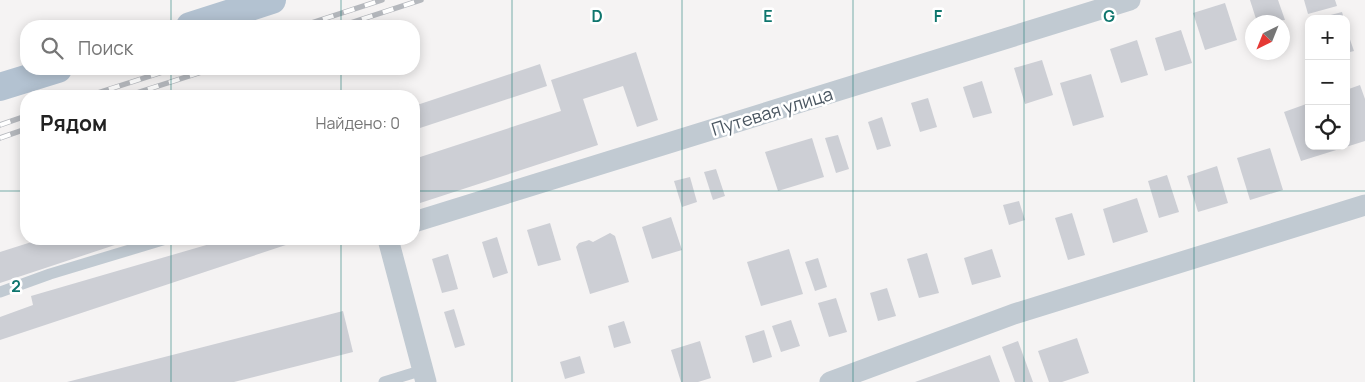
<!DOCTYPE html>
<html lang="ru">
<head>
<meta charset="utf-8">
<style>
  body { margin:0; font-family:Manrope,sans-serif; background:#f2f2f2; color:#222 }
  .controls { position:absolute; right:15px; top:15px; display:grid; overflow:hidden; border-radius:10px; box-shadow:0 2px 12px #0003 }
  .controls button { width:45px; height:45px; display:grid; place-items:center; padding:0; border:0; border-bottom:1px solid #e0e0e0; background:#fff; color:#222; font:25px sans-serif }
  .compass { position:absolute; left:1245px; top:15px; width:45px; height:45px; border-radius:50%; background:#fff; box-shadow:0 2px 12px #0003; rotate:223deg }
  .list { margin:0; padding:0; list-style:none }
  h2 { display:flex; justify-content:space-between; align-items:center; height:65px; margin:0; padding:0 20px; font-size:21px }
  h2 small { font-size:16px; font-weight:400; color:#767676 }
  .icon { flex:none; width:28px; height:28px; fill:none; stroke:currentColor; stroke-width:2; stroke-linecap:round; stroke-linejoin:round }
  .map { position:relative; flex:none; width:1365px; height:382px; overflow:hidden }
  .search { position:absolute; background:#fff; box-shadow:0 2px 12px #0003; left:20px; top:20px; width:400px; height:55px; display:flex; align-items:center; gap:12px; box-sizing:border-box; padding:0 18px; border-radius:20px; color:#767676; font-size:19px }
  .panel { position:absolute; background:#fff; box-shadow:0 2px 12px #0003; left:20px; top:90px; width:400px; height:155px; border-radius:20px }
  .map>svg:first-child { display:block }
  .building { fill:#cdcfd5 }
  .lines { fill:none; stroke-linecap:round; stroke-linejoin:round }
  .service { stroke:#c1cad2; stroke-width:11 }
  .minor { stroke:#c1cad2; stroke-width:21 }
  .primary { stroke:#b3c2d1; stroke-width:28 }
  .rail-casing { stroke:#b5b8bd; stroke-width:5.5 }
  .rail { stroke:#fff; stroke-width:4; stroke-dasharray:11; stroke-linecap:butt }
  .grid { fill:none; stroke:#0f766e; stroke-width:1; stroke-opacity:0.55 }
  .labels { text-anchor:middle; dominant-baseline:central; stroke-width:5; stroke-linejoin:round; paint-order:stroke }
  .street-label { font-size:18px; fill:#4a5661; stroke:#fff }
  .grid-label { font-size:16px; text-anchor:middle; font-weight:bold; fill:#0f766e; stroke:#fff; stroke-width:5; stroke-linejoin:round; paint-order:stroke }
</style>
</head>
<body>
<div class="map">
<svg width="1365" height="382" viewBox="0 0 1365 382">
  <rect width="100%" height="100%" fill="#f5f3f3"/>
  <g class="building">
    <polygon points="1250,0 1278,0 1285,20 1257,22"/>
    <polygon points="1304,0 1335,0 1337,6 1308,14"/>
    <polygon points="1225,3 1237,40 1205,50 1193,13"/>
    <polygon points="1342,12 1344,19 1319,19 1319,18"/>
    <polygon points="1346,28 1354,51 1346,53"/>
    <polygon points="1181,30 1192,63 1165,71 1155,38"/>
    <polygon points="1137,40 1148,75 1121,83 1110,49"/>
    <polygon points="636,52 658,120 637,127 623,86 583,99 598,145 414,205 414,159 561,111 551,80"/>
    <polygon points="1042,60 1053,95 1025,104 1014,68"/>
    <polygon points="540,64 547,86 414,130 414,106"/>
    <polygon points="1091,74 1104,117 1073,126 1060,83"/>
    <polygon points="982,81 992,113 973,118 963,87"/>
    <polygon points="1360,85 1365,99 1365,141 1301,161 1284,112 1309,103 1309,146 1346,146 1346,90"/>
    <polygon points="928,98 937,127 920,132 911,103"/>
    <polygon points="882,117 891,146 877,150 868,122"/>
    <polygon points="838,135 849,169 836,173 825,138"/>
    <polygon points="812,138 824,177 778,191 765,152"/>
    <polygon points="1270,148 1283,190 1250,200 1237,158"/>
    <polygon points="1217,166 1228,203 1198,212 1187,176"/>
    <polygon points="716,169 725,196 713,200 704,172"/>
    <polygon points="1167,175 1179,212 1159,218 1148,181"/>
    <polygon points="690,177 697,202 682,207 674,181"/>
    <polygon points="1137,198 1148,232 1113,243 1103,209"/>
    <polygon points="1019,201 1025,220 1009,225 1003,205"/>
    <polygon points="1072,213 1085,255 1068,260 1055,218"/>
    <polygon points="671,217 682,250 652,259 642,227"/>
    <polygon points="550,223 561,260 538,266 527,230"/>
    <polygon points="610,233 615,236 629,282 590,294 576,247 579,243 589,240 593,242"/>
    <polygon points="497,237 508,273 493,278 482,242"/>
    <polygon points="41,239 133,239 0,283 0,252"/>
    <polygon points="227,239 304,239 0,340 0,317 33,305 31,296"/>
    <polygon points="789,249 803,294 761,306 747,262"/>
    <polygon points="992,249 1001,277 972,285 964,258"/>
    <polygon points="927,253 939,293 919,298 907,259"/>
    <polygon points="448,254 458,289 442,293 432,259"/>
    <polygon points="818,258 827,287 815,291 805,262"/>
    <polygon points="887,288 896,316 878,321 870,293"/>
    <polygon points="836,298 847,332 829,337 818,303"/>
    <polygon points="454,309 465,345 455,348 444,312"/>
    <polygon points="343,311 353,352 234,382 67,382"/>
    <polygon points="791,320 800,346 781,352 772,326"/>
    <polygon points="624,321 631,343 614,348 608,326"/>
    <polygon points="764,330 772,357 753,363 745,336"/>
    <polygon points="1077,338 1089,373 1062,382 1049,382 1038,351"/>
    <polygon points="700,341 711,378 698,382 681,382 671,350"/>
    <polygon points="1018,341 1033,382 1015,382 1002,347"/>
    <polygon points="990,355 1000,382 915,382"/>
    <polygon points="580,356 585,373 565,379 560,362"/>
  </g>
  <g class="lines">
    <g class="service">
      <polyline points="0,292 50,274 166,239"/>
      <polyline points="384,382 423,370"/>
    </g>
    <g class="minor">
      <polyline points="414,222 1130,0"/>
      <polyline points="388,239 426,382"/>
      <polyline points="830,382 1014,314 1365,205"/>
    </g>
    <g class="primary">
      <polyline points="190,26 272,0"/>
      <polyline points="0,87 58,69"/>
    </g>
    <g class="rail-casing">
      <g id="rail">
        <polyline points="302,26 382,0"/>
        <polyline points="341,26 421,0"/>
        <polyline points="88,96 172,69"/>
        <polyline points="127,96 211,69"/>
        <polyline points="0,125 26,116"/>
        <polyline points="0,138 26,129"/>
      </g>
    </g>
    <use href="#rail" class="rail"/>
  </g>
  <path class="grid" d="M171,0v26M341,0v26M512,0v382M682,0v382M853,0v382M1024,0v382M1194,0v382M171,69v27M341,69v27M0,191h26M414,191h951M171,239v143M341,239v143"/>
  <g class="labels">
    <g class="street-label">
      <text transform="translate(772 111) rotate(-17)">Путевая улица</text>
    </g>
  </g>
  <g class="grid-label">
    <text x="597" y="22">D</text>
    <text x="768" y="22">E</text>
    <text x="938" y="22">F</text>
    <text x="1109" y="22">G</text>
    <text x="16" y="292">2</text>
  </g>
</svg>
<div class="controls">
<button>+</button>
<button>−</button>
<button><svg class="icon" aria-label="locate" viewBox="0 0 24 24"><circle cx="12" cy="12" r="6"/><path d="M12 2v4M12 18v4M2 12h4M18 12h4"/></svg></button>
</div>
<svg class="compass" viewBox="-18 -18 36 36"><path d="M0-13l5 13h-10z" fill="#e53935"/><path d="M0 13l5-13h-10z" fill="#767676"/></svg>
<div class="search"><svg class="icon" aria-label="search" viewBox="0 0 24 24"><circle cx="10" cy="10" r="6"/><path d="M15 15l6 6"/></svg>Поиск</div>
<section class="panel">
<h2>Рядом<small>Найдено: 0</small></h2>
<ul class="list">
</ul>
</section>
</div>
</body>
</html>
